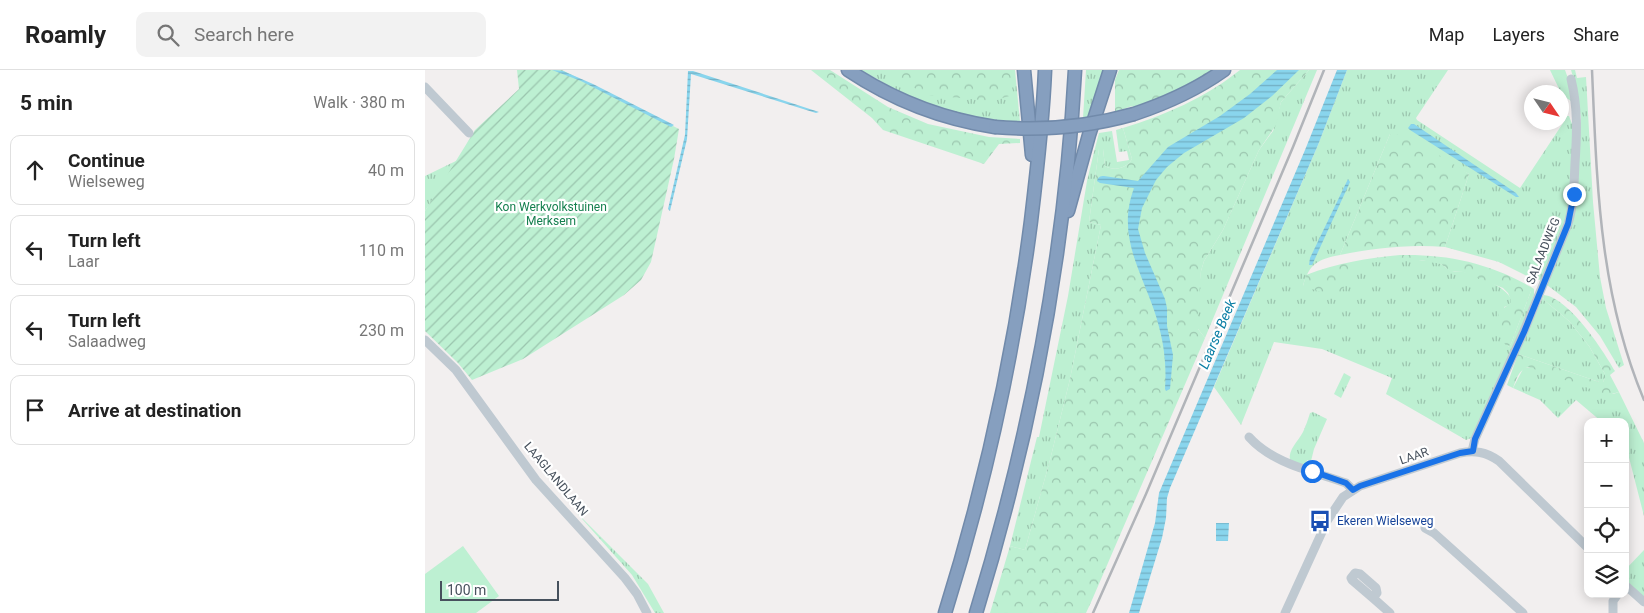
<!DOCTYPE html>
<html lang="en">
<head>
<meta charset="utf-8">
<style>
  body { margin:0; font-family:Roboto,sans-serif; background:#f2f2f2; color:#222 }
  .controls { position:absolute; right:15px; bottom:15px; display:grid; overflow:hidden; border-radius:10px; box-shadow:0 2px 12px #0003 }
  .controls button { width:45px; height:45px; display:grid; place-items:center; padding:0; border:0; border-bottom:1px solid #e0e0e0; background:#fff; color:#222; font:25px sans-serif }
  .compass { position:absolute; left:1099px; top:15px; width:45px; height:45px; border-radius:50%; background:#fff; box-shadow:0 2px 12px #0003; rotate:125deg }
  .scale { position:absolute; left:15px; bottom:12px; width:119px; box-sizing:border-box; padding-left:5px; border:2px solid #47515d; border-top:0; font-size:14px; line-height:18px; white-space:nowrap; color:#47515d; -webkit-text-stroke:4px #fff; paint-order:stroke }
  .stop { position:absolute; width:15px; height:15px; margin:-11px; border:4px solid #1a73e8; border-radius:50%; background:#fff }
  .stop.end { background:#1a73e8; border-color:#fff; box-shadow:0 1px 5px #0008 }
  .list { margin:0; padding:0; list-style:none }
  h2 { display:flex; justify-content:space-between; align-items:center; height:65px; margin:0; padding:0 20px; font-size:21px }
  h2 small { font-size:16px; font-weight:400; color:#767676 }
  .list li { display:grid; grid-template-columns:32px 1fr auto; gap:15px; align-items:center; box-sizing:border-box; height:70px; margin:0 10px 10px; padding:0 10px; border:1px solid #e0e0e0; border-radius:10px }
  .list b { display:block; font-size:19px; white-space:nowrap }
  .list p { margin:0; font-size:16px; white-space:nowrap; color:#767676 }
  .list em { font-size:16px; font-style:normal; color:#767676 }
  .icon { flex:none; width:28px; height:28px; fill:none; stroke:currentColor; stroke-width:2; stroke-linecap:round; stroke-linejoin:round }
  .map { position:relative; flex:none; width:1219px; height:543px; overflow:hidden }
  header { display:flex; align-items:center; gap:30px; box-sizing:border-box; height:70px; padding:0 25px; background:#fff; border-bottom:1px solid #e0e0e0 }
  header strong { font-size:24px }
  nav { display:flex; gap:28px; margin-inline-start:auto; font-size:18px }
  .search { width:350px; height:45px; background:#f2f2f2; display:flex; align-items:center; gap:12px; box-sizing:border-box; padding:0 18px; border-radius:10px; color:#767676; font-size:19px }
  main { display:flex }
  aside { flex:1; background:#fff }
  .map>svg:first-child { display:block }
  .grass { fill:url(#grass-tufts) }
  .forest { fill:url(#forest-crowns) }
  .garden { fill:url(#garden-furrows) }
  .pitch { fill:#bdf0d2 }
  .water { fill:url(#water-rules) }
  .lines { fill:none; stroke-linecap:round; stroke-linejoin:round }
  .highway-casing { stroke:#718aaa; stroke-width:15 }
  .minor { stroke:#bfc9d1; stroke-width:9 }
  .highway { stroke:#869fbf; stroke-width:12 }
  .rail { stroke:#b1b4b9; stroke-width:2.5 }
  .highway-bridge-casing { stroke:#718aaa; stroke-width:15; stroke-linecap:butt }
  .highway-bridge { stroke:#869fbf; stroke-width:12 }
  .route { stroke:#1a73e8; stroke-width:6 }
  .labels { text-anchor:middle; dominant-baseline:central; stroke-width:4.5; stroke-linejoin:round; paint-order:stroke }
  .park-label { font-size:12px; fill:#15804f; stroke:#fff }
  .street-label { font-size:12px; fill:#47515d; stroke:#fff }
  .transit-label { font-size:12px; fill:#164399; stroke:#fff; text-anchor:start }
  .water-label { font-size:14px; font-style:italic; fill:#0a7ea4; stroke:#fff }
</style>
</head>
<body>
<header>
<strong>Roamly</strong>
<div class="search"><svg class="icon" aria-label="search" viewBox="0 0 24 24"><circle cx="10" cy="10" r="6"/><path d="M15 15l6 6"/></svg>Search here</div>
<nav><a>Map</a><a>Layers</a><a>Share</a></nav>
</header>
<main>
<aside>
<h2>5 min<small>Walk · 380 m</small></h2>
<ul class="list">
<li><svg class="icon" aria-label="ahead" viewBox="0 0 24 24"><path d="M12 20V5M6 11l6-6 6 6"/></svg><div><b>Continue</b><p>Wielseweg</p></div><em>40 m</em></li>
<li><svg class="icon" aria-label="left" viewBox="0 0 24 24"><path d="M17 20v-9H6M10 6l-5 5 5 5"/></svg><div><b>Turn left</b><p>Laar</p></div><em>110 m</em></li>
<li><svg class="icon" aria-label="left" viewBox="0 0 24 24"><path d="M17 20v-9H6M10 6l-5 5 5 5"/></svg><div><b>Turn left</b><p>Salaadweg</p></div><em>230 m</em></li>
<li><svg class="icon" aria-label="arrive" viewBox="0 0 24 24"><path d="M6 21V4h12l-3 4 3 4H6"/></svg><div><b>Arrive at destination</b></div></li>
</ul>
</aside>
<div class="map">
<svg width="1219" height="543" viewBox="0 0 1219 543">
  <defs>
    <pattern id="grass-tufts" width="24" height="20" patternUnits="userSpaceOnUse" patternTransform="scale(1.25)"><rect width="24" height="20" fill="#bdf0d2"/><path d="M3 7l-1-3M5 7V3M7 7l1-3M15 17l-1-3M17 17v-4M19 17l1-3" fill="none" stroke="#9bc5ae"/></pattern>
    <pattern id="forest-crowns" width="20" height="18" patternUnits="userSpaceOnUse" patternTransform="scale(1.25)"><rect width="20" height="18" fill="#bdf0d2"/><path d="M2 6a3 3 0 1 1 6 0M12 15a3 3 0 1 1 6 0" fill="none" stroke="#9bc5ae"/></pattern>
    <pattern id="garden-furrows" width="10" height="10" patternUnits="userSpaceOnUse" patternTransform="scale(1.25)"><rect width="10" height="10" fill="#bdf0d2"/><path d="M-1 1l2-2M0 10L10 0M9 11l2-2" fill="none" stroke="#9bc5ae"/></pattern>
    <pattern id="water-rules" width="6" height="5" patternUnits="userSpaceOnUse" patternTransform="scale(1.25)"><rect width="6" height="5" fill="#89d5ed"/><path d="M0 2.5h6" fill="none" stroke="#72afc3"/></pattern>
  </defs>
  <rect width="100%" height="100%" fill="#f2efef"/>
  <g class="grass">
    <polygon points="436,0 590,0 595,52 539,47 491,31"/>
    <polygon points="661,0 678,0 663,47 658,48"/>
    <polygon points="884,0 892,0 780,268 773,259 773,226 776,201 779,191 798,160 834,80 848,61 856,32"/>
    <path d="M922,0h101l-32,48 1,2 103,68 45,-68 -3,-4h7l5,13 -5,83 -26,66 -3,2h-5l-36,-18 -54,-15 24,-73 -79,-40 -50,121c-22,4 -31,9 -37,31 17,-7 33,-16 49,-22 18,-6 69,-6 87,-1 5,2 8,7 13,8 4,1 8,0 12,1 15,4 41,14 48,28l-2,5 -6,2 4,40 3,-3 20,-53v-4l3,2v6l-20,52 -43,91 -5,2 -80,-46 6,-16 -70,-29 -48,-7 -33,83 -27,-38 104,-242z"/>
    <polygon points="1125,0 1140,0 1144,11 1146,31 1137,25"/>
    <polygon points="1146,0 1150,0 1152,8 1161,7 1168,132 1175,207 1181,238 1199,295 1194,298 1175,266 1151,237 1122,215 1147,150 1156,48 1151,17"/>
    <path d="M698,58l9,31c-6,10 -18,12 -27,7l-2,-17h-4l-10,73 12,3 -31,154 -20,81 -25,90 -15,-4 27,-109h2l29,-141 19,-115 7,-29 5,-19 13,-2 5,31 12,-2 -2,-9 -8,1 -3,-22z"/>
    <polygon points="33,90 0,141 0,106"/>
    <polygon points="1118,227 1119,230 1144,251 1164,276 1180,304 1180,308 1178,312 1174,312 1093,284"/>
    <polygon points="1099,297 1108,298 1188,324 1194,322 1219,373 1219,446 1200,372 1200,352 1177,352 1151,330 1133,348 1115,330 1088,318"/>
    <polygon points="919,303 926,307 916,328 909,324"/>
    <path d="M888,342l14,7 -13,30 -3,12 -4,-1 -1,7 -16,-7c-2,-11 8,-18 13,-28 3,-6 5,-13 7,-19z"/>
    <polygon points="150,441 223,514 239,543 230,543 207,505"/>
    <polygon points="1219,480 1219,528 1200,509 1200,500"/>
  </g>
  <g class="forest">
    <polygon points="386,0 405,0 463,37 503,54 564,67 595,69 595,73 574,74 559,94 458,60 447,48"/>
    <polygon points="455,0 585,0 588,25 567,31 503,25"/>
    <path d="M694,0h95c-26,16 -52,28 -80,39l-2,-3 -17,6v-32z"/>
    <path d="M815,0h69l-28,32 -5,23 -17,25 -36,80 -19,31 -3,10 -3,40v18l7,9 -113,262 -6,13h-96l20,-67 15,4 25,-90 20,-81 31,-154 -12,-3 10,-73h4l2,17c9,5 21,3 27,-7l-9,-31c42,-13 82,-30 117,-58z"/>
    <path d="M965,64l17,1 62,39 -24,73c-36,-3 -70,1 -105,8z"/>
    <path d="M975,185c48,-1 89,8 131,32v4l-20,53 -3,3c-11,-9 -11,-23 -9,-36l11,-7 1,-4 -3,-7 -5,-5 -40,-16 -13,-1 -9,-7 -20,-4h-23l-44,4 -15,34 -36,-12 3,-11c31,-12 61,-17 94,-20z"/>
    <path d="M1119,225c25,3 59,55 71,76l-5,4 9,17 -11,3 -80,-28c-9,2 -12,13 -15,21l-6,-3 11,-31 81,28h4l2,-4v-4l-16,-28 -20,-25 -25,-21 -1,-3z"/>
  </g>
  <polygon class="garden" points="92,0 137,0 254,59 249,89 226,192 216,210 199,225 98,289 47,310 33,293 0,261 0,141 50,60 94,19"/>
  <polygon class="pitch" points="38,476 74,526 51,543 0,543 0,504"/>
  <g class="water">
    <polygon points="127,0 138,1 168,14 249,55 246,57 156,11"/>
    <path d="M852,0h22l-27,26 -28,22 -60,35 -17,14 -11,13 -14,28 -4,21 7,24 20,46 2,9v18l6,29 -3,34 -4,2 -1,-2c2,-28 -2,-52 -11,-79 -15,-43 -37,-76 -20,-122l-34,-5 -3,-2c1,-4 3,-5 7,-5l34,5 30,-34 52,-31 30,-22z"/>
    <polygon points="912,0 922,0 893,75 745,418 742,428 741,448 737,468 714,543 704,543 730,453 734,423 880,80"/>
    <polygon points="263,1 268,1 394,42 391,43 266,4 262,69 245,141 243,139 260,65"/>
    <polygon points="986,54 989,54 1091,123 1094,127 1091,127 985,60 983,58"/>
    <polygon points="923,109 925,112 888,193 887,195 884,195 885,188"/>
    <polygon points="791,453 804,453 803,471 791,471"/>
  </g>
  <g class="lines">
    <g class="highway-casing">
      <g id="highway">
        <path d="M423,0c45,30 94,49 147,57"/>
        <polyline points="599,0 607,85"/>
        <path d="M709,44c33,-11 62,-24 90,-44"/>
        <polyline points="643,141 664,65 685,0"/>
        <path d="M520,543c40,-128 69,-259 86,-392 6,-50 12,-101 14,-151"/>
        <path d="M551,543c54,-176 89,-359 99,-543"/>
      </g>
    </g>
    <g class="minor">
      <polyline points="0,17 44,63"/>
      <polyline points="0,270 31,300 111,410 200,508 212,524 222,543"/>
      <path d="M824,367c24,27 64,34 97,46l7,7"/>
      <path d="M1047,381l3,-12 49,-108 44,-107c6,-20 6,-40 7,-61 2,-29 3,-56 -4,-84"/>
      <polyline points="1000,458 1009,463 1098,543"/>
      <polyline points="1200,515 1219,532"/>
      <polyline points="948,528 952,523 951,518 935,504 930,503 926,508 927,510 948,528 965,543"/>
      <path d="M860,543l42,-92 16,-24 17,-11 100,-33c15,-3 26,-1 39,8l89,87"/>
      <polyline points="1188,543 1188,531 1193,524"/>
    </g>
    <use href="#highway" class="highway"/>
    <g class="rail">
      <path d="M1167,0c5,114 7,223 52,330"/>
      <polyline points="668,543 721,424 868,77 899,0"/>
    </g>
    <g class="highway-bridge-casing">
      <path id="highway-bridge" d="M570,57c48,4 93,0 139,-13"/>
    </g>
    <use href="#highway-bridge" class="highway-bridge"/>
  </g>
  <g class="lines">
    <polyline class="route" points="887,401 921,413 928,420 935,416 1035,383 1048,381 1050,369 1099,262 1143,154 1149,124"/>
  </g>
  <defs>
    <g id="bus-bare" transform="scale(1.725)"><path d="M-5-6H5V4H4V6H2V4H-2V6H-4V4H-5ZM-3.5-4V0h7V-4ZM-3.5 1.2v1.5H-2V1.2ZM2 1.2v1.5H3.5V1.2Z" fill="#1a4fb4" stroke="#fff" stroke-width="2.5" paint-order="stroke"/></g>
  </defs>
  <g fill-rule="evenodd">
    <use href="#bus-bare" x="895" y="451"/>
  </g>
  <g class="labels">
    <g class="park-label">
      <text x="126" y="137">Kon Werkvolkstuinen<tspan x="126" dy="14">Merksem</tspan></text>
    </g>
    <g class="street-label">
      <text transform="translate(1118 181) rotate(-68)">SALAADWEG</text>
      <text transform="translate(989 386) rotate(-19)">LAAR</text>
      <text transform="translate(131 409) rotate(50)">LAAGLANDLAAN</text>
    </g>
    <g class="transit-label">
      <text x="912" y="451">Ekeren Wielseweg</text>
    </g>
    <g class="water-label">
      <text transform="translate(792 264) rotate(-67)">Laarse Beek</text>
    </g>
  </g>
</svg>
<div class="controls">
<button>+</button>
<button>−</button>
<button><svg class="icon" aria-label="locate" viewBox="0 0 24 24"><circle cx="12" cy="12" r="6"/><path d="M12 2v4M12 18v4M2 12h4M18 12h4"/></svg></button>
<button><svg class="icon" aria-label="layers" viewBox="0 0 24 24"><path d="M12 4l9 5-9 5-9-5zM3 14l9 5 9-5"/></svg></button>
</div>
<svg class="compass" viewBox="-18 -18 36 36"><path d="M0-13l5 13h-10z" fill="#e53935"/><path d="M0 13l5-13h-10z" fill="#767676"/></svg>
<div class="scale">100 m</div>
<div class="stop" style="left:887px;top:401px"></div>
<div class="stop end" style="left:1149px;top:124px"></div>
</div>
</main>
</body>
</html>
